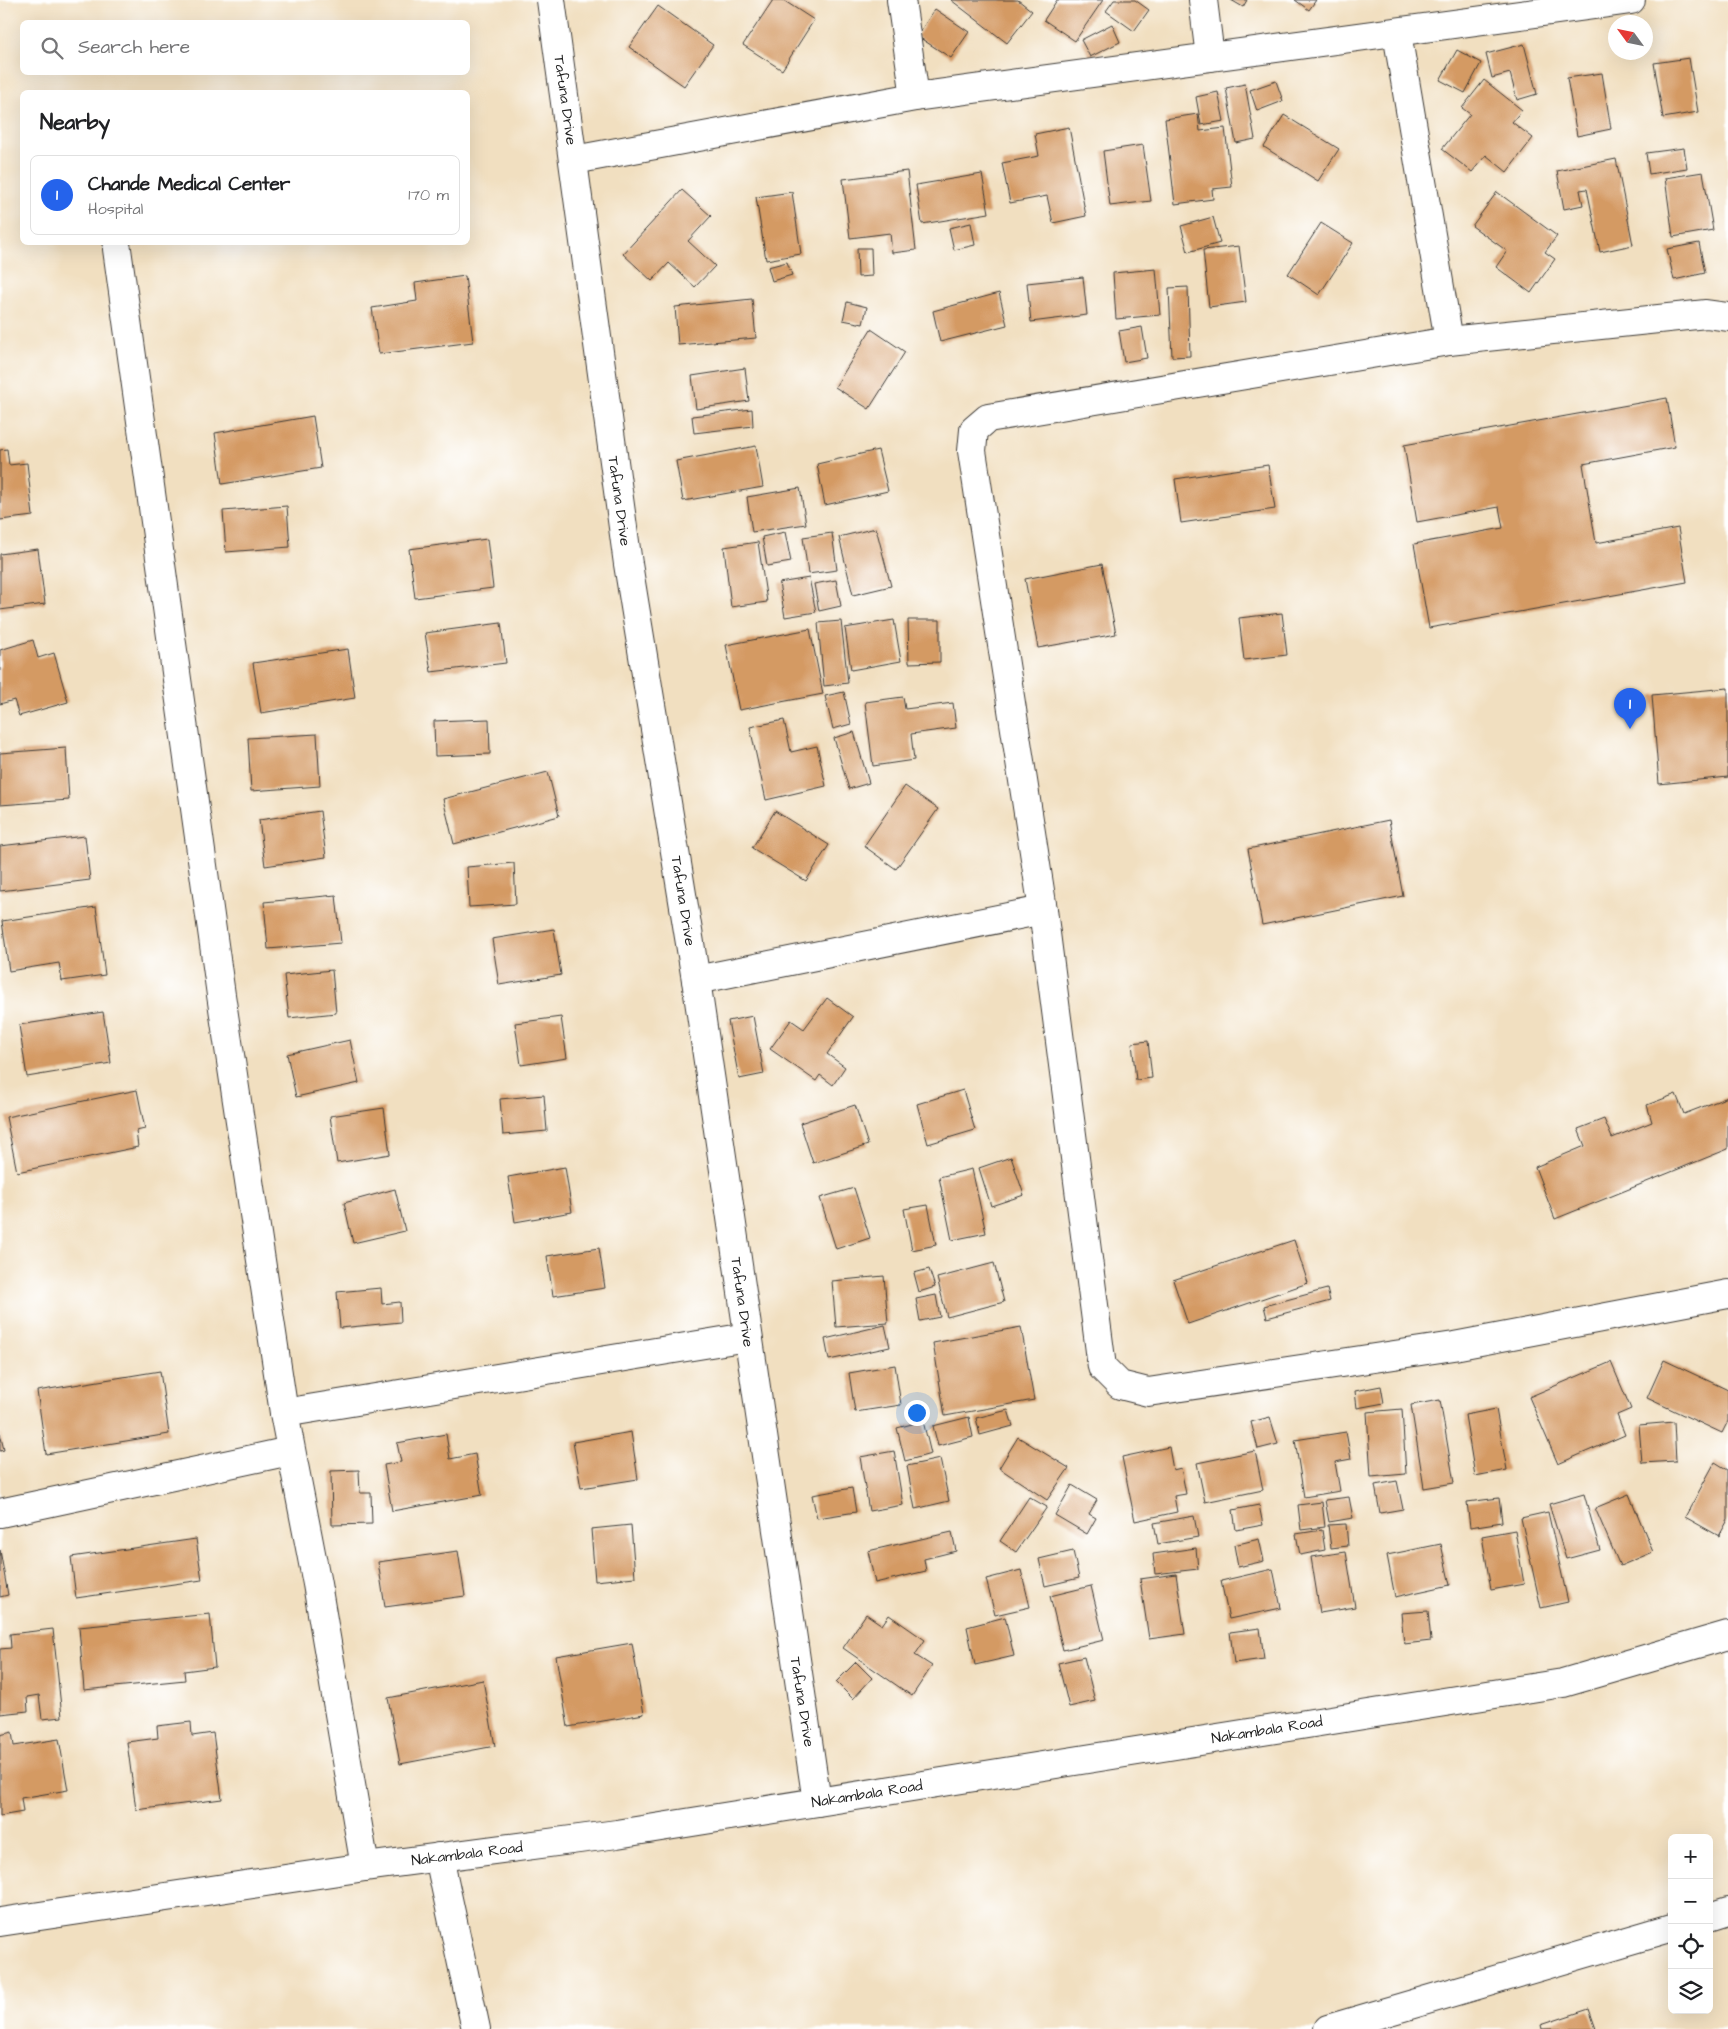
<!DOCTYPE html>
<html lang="en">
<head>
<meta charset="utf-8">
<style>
  body { margin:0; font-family:"Architects Daughter",sans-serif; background:#f6f6f6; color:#202124 }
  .controls { position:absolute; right:15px; bottom:15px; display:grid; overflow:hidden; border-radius:8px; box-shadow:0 5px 20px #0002 }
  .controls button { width:45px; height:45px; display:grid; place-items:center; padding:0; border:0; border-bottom:1px solid #e0e0e0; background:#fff; color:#202124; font:25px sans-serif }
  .compass { position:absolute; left:1608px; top:15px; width:45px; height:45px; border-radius:50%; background:#fff; box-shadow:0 5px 20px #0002; rotate:303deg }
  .you { position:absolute; left:916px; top:1412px; width:18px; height:18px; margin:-12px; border:4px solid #fff; border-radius:50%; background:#1a73e8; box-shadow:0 0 0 8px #1a73e833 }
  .badge { display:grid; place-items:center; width:32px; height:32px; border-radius:50%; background:#2563eb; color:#fff; font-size:16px; font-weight:700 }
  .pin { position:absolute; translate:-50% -41px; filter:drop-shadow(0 1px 2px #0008) }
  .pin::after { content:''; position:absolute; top:26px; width:18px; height:15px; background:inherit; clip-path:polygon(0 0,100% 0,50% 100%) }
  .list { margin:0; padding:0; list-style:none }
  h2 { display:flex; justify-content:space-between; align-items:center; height:65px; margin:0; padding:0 20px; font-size:21px }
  h2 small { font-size:16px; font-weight:400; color:#757577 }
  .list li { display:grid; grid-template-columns:32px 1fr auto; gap:15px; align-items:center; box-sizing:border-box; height:80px; margin:0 10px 10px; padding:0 10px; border:1px solid #e0e0e0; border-radius:8px }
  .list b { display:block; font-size:19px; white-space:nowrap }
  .list p { margin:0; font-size:16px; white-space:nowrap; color:#757577 }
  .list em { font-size:16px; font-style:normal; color:#757577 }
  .icon { flex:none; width:28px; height:28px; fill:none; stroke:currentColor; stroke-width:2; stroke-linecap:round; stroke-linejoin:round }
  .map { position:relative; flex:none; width:1728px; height:2029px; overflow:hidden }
  .search { position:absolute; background:#fff; box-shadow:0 5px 20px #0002; left:20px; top:20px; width:450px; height:55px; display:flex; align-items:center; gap:12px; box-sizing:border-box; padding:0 18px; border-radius:8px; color:#757577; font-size:19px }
  .panel { position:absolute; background:#fff; box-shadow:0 5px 20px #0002; left:20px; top:90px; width:450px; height:155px; border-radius:8px }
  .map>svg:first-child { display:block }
  .building { fill:#d49a64 }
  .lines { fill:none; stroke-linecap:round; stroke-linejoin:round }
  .minor-casing { stroke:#3c3935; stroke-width:30 }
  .major-casing { stroke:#3c3935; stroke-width:30 }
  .minor { stroke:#fff; stroke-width:28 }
  .major { stroke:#fff; stroke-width:28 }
  .labels { text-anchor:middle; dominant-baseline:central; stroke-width:4; stroke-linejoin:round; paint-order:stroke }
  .street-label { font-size:15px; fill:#1c1c1c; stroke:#fff }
</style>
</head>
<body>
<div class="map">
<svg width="1728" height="2029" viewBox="0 0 1728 2029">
  <rect width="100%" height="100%" fill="#fff"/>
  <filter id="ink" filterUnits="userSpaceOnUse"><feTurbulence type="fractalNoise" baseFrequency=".02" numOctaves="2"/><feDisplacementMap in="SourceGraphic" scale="10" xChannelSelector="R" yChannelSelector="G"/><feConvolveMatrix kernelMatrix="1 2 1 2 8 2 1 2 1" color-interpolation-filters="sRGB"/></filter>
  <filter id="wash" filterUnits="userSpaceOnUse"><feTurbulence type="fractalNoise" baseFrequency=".0096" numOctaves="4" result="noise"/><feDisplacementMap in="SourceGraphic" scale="20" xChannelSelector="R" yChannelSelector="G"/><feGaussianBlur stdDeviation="1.12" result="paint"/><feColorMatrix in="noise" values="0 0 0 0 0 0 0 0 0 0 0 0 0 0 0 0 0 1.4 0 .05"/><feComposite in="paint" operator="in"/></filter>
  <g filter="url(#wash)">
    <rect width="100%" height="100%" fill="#f1dfc0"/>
    <g id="blocks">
      <g class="building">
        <polygon points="773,0 783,0 814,20 782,70 743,45"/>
        <polygon points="951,0 1018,0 1032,11 1007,43"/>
        <polygon points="1057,0 1103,0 1075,41 1044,20"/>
        <polygon points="1114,0 1135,0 1149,10 1134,31 1106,11"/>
        <polygon points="1231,0 1247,0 1243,7"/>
        <polygon points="1295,0 1316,0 1309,10"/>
        <polygon points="658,6 713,45 684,86 629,47"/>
        <polygon points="935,9 969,32 951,58 917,36"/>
        <polygon points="1112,24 1120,42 1090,57 1081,40"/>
        <polygon points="1524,44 1537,94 1517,100 1510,73 1492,78 1486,54"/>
        <polygon points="1457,50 1481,63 1465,93 1440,80"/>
        <polygon points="1689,58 1698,112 1663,118 1654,63"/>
        <polygon points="1602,73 1611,129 1577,136 1567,78"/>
        <polygon points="1484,80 1522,110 1512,122 1533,138 1507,172 1486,155 1472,172 1442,149 1470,114 1462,108"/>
        <polygon points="1276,81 1283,101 1257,111 1250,90"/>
        <polygon points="1245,84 1255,139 1236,143 1226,88"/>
        <polygon points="1218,92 1224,121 1201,125 1196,97"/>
        <polygon points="1198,114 1200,131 1225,128 1232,187 1212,189 1213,199 1175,204 1165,119"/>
        <polygon points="1284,115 1339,149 1318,181 1264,147"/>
        <polygon points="1069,127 1086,216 1053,223 1047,196 1010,203 1002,163 1039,156 1035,134"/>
        <polygon points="1143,145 1151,201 1110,206 1103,151"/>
        <polygon points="1684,148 1687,168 1649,174 1646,153"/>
        <polygon points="1616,159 1633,245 1600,252 1587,189 1580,190 1583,205 1564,209 1557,171"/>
        <polygon points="907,171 916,250 892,253 890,233 850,238 843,179"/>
        <polygon points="1703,172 1713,230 1673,237 1665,178"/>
        <polygon points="982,174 989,213 922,224 916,185"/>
        <polygon points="682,190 711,216 688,241 715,266 695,287 669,263 652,281 623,254"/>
        <polygon points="792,192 801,254 766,260 756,197"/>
        <polygon points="1497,192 1557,236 1545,252 1555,259 1531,293 1496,267 1507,251 1472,226"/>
        <polygon points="1213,217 1220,243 1188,252 1181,226"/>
        <polygon points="971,223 975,245 954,250 949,228"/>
        <polygon points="1321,223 1353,243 1319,295 1288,274"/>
        <polygon points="1699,243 1705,273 1674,280 1667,249"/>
        <polygon points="1239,246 1246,302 1209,307 1203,250"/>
        <polygon points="857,248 871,248 872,276 858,277"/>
        <polygon points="787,262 792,275 772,281 768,267"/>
        <polygon points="1156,269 1160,315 1116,319 1113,273"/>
        <polygon points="465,276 473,342 379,354 372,308 417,301 415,283"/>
        <polygon points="1083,277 1087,315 1031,322 1027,283"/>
        <polygon points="1188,287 1190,356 1172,357 1169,288"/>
        <polygon points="999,293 1007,325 940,342 933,311"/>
        <polygon points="752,299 756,338 678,345 675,307"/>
        <polygon points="847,302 867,307 863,324 843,320"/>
        <polygon points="1142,327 1147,358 1124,362 1119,331"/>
        <polygon points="871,329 905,352 869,409 835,387"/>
        <polygon points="745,368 749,401 696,409 692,376"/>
        <polygon points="1667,398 1675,447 1583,464 1596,543 1678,528 1687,582 1429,628 1414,544 1503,528 1499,507 1417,522 1404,445"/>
        <polygon points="752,409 753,426 694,433 692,416"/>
        <polygon points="313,416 321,468 222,484 215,433"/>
        <polygon points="756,446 763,487 683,501 676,461"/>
        <polygon points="7,449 9,465 27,463 33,516 0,520 0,450"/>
        <polygon points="878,450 888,491 825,505 817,464"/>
        <polygon points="1268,465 1275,509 1181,523 1175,479"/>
        <polygon points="800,488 806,524 752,532 747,497"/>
        <polygon points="287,506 290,547 226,552 223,511"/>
        <polygon points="876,528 891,586 853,595 839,537"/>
        <polygon points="785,532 791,562 767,566 762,537"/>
        <polygon points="832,533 837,570 808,574 803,537"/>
        <polygon points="487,539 493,588 415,598 409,549"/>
        <polygon points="758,542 767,602 731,607 724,547"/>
        <polygon points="38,549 45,604 0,610 0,554"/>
        <polygon points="1102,564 1116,634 1038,648 1025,579"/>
        <polygon points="809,578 816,612 785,617 779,583"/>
        <polygon points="836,580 841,606 819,611 814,584"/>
        <polygon points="1282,613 1287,655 1244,660 1239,618"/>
        <polygon points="894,620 901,661 851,670 845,628"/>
        <polygon points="908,620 940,620 940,662 909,663"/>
        <polygon points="841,621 848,683 824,686 818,623"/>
        <polygon points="501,623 506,663 431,672 425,633"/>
        <polygon points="810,629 823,694 739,710 726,645"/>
        <polygon points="33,640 38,658 54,653 68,702 19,716 14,700 0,704 0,650"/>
        <polygon points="348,649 355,698 261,713 253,663"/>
        <polygon points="1728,688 1728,777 1659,784 1652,695"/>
        <polygon points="844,692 851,724 833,729 825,696"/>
        <polygon points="903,697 905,709 953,703 956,728 911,734 914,760 873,766 865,702"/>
        <polygon points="489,719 490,754 435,756 434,721"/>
        <polygon points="784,720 791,752 817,746 826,786 766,800 750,727"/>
        <polygon points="854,732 869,783 849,789 834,738"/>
        <polygon points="317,734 320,786 251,791 248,738"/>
        <polygon points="66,748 69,800 0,805 0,753"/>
        <polygon points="548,772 559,816 454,844 443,799"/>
        <polygon points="905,786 938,809 896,869 864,846"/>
        <polygon points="320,811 326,857 265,866 259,820"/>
        <polygon points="775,811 829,845 806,881 752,848"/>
        <polygon points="1389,820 1403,896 1262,925 1248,849"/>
        <polygon points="85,836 90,880 0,891 0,846"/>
        <polygon points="514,863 516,904 469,907 467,867"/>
        <polygon points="336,895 341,943 268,949 264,902"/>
        <polygon points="96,907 105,975 62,981 59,963 9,971 2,921"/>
        <polygon points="554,929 561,975 499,985 492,939"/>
        <polygon points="332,970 336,1013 289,1018 284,975"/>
        <polygon points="827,998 853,1017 827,1054 845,1067 833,1085 820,1075 816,1081 770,1049 791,1020 804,1029"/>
        <polygon points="103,1012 111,1063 27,1077 19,1025"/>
        <polygon points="753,1016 764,1074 739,1079 728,1021"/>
        <polygon points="561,1017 567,1058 521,1065 515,1023"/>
        <polygon points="350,1040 359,1083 296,1097 287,1054"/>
        <polygon points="1148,1041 1152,1078 1136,1080 1132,1043"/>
        <polygon points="137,1090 145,1129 136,1131 138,1147 17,1172 6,1117"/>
        <polygon points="963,1090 975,1130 928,1144 917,1104"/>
        <polygon points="1676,1094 1684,1114 1728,1097 1728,1149 1555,1219 1535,1167 1585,1146 1578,1129 1604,1119 1612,1138 1652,1122 1647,1105"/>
        <polygon points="544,1095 547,1131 503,1135 500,1099"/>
        <polygon points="855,1105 868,1145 813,1163 800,1123"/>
        <polygon points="384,1108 390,1154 337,1163 330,1116"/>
        <polygon points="1011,1157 1024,1195 991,1206 979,1168"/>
        <polygon points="565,1167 572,1212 515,1222 508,1177"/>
        <polygon points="972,1169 986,1233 952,1240 939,1177"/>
        <polygon points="854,1188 870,1238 836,1249 820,1198"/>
        <polygon points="395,1189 405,1231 353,1243 344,1203"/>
        <polygon points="928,1205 936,1245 912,1250 904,1209"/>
        <polygon points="1294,1240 1308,1283 1188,1324 1173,1280"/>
        <polygon points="599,1248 605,1288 553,1296 547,1256"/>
        <polygon points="994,1263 1004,1302 947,1317 937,1278"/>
        <polygon points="929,1269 935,1287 919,1292 914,1273"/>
        <polygon points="884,1276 888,1323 836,1327 832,1281"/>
        <polygon points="381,1288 382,1304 400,1302 401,1322 340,1328 337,1292"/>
        <polygon points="1327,1289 1330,1301 1267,1318 1264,1306"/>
        <polygon points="936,1295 940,1317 920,1321 916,1299"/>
        <polygon points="885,1325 890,1347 829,1360 825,1339"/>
        <polygon points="1021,1327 1034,1400 945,1416 933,1343"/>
        <polygon points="1664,1360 1728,1390 1728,1421 1722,1433 1647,1398"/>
        <polygon points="1611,1362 1631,1409 1617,1415 1625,1435 1558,1464 1529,1397"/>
        <polygon points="895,1365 901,1405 855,1412 849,1373"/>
        <polygon points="160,1371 169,1434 46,1454 37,1391"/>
        <polygon points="1381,1386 1384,1403 1357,1408 1355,1391"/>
        <polygon points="1440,1400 1454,1483 1424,1488 1411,1405"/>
        <polygon points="1402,1409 1406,1474 1371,1477 1367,1412"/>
        <polygon points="1496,1409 1507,1470 1475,1476 1465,1415"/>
        <polygon points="1008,1410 1013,1426 980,1435 976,1418"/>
        <polygon points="969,1417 973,1437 938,1446 933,1426"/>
        <polygon points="1270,1417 1278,1444 1258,1449 1251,1422"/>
        <polygon points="923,1421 931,1454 905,1461 897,1428"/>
        <polygon points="1674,1422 1676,1461 1642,1463 1639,1425"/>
        <polygon points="631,1432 638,1479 581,1488 573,1442"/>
        <polygon points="1346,1432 1351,1459 1335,1462 1340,1491 1304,1497 1295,1440"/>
        <polygon points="0,1433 4,1450 0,1451"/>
        <polygon points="446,1434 450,1459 475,1454 482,1495 392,1511 384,1465 401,1462 397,1443"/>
        <polygon points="1018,1437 1069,1468 1047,1500 999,1468"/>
        <polygon points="1169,1447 1173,1470 1181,1468 1186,1494 1174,1496 1177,1512 1135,1521 1122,1457"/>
        <polygon points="894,1451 903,1505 869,1511 860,1457"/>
        <polygon points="1255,1451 1263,1490 1205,1502 1197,1463"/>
        <polygon points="940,1459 949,1501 915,1509 907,1466"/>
        <polygon points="1715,1462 1728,1470 1728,1520 1719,1536 1685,1517"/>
        <polygon points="359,1470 360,1493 371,1493 372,1524 332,1525 331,1471"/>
        <polygon points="1397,1481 1403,1509 1380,1513 1375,1485"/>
        <polygon points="1072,1485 1097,1500 1089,1514 1096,1518 1087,1534 1055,1515"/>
        <polygon points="852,1488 856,1512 817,1518 812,1495"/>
        <polygon points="1584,1494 1600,1550 1566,1559 1549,1504"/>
        <polygon points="1629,1494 1653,1552 1620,1566 1595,1508"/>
        <polygon points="1029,1497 1047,1507 1016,1552 1000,1541"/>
        <polygon points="1349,1497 1353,1518 1329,1522 1325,1500"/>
        <polygon points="1499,1498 1502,1522 1470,1527 1467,1502"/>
        <polygon points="1322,1502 1325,1527 1301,1530 1298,1505"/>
        <polygon points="1259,1505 1263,1525 1236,1530 1233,1510"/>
        <polygon points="1548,1512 1568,1602 1541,1608 1521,1518"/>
        <polygon points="1194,1516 1198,1537 1158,1544 1154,1523"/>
        <polygon points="1346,1524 1348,1546 1331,1548 1328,1525"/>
        <polygon points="631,1525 635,1577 595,1581 591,1529"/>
        <polygon points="1322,1530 1325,1550 1300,1555 1296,1534"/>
        <polygon points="1515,1530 1524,1584 1491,1590 1482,1536"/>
        <polygon points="952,1532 956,1551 924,1559 926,1571 875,1583 868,1551"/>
        <polygon points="196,1539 202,1580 76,1598 71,1557"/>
        <polygon points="1259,1539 1264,1561 1238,1567 1234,1545"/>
        <polygon points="1441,1544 1450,1585 1395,1597 1387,1555"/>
        <polygon points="1196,1548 1198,1569 1155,1574 1153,1554"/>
        <polygon points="0,1550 8,1595 0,1597"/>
        <polygon points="458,1551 465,1596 385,1607 378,1562"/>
        <polygon points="1073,1551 1079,1578 1045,1586 1039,1559"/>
        <polygon points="1346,1552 1355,1607 1320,1613 1311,1557"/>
        <polygon points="1273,1569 1281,1608 1229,1619 1221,1581"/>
        <polygon points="1021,1570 1030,1607 995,1615 986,1579"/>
        <polygon points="1176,1574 1185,1634 1149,1639 1140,1579"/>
        <polygon points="1091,1586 1104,1640 1063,1650 1050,1596"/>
        <polygon points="1428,1611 1431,1641 1404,1644 1401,1613"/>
        <polygon points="210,1614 215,1667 184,1671 185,1680 84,1690 79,1627"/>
        <polygon points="866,1614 882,1625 889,1615 925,1640 915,1655 932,1666 912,1696 843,1648"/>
        <polygon points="1005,1617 1014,1656 975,1665 967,1627"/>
        <polygon points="1260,1628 1264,1659 1234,1663 1230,1632"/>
        <polygon points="53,1629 62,1717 42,1719 39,1695 27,1697 28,1711 0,1714 0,1649 11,1648 10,1634"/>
        <polygon points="632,1643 644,1714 568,1727 556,1656"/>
        <polygon points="1084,1657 1095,1701 1069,1707 1058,1663"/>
        <polygon points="856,1662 872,1678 853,1699 836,1682"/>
        <polygon points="483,1680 495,1746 400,1764 388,1698"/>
        <polygon points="191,1722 192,1736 213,1733 222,1799 136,1810 127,1742 158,1738 157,1726"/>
        <polygon points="12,1732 14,1746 59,1739 68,1790 21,1798 23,1812 0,1816 0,1735"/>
        <polygon points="1589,2009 1596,2029 1542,2029 1541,2025"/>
      </g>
    </g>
  </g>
  <g filter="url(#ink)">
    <use href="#blocks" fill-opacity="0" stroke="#3c3935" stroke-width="1"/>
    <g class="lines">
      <g class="minor-casing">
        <g id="minor">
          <polyline points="901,0 915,97"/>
          <polyline points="1203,0 1210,57"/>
          <polyline points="1397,33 1449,341"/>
          <polyline points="574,160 915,97 1631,0"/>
          <polyline points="117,249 221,995 284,1413 317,1584 365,1867"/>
          <polyline points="1728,317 1706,314 1449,341 988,418 974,430 972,451 1043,910 1102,1367 1120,1385 1148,1392 1454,1346 1728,1294"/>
          <polyline points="696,980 1043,910"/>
          <polyline points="284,1413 747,1337"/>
          <polyline points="0,1513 290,1451"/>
          <polyline points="439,1857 476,2029"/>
          <polyline points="1709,1917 1728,1911"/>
          <polyline points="1328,2029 1672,1928"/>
        </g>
      </g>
      <g class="major-casing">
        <g id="major">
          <polyline points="551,0 628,564 696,980 817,1802"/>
          <polyline points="0,1922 365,1867 617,1834 1563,1683 1728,1635"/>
        </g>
      </g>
      <use href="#minor" class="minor"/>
      <use href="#major" class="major"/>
    </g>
  </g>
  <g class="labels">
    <g class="street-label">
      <text transform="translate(565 100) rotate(82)">Tafuna Drive</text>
      <text transform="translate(619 501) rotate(82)">Tafuna Drive</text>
      <text transform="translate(683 901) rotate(81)">Tafuna Drive</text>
      <text transform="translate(742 1302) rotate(82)">Tafuna Drive</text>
      <text transform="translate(802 1702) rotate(81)">Tafuna Drive</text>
      <text transform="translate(1267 1730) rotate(-9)">Nakambala Road</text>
      <text transform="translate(867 1794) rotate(-9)">Nakambala Road</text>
      <text transform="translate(467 1854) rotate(-7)">Nakambala Road</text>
    </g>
  </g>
</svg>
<div class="controls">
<button>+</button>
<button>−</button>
<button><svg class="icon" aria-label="locate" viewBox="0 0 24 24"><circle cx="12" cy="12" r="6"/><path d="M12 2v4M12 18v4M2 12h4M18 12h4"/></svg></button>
<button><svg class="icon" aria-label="layers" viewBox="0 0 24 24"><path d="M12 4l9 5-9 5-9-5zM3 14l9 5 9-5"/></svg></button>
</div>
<svg class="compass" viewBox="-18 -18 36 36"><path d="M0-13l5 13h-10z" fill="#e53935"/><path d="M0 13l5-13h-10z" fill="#757577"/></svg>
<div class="you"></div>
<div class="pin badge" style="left:1630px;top:729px">1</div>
<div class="search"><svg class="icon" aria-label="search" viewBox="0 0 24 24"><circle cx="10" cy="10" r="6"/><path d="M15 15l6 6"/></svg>Search here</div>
<section class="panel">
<h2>Nearby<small></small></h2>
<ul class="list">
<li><span class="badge">1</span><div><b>Chande Medical Center</b><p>Hospital</p></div><em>170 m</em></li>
</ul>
</section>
</div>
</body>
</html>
